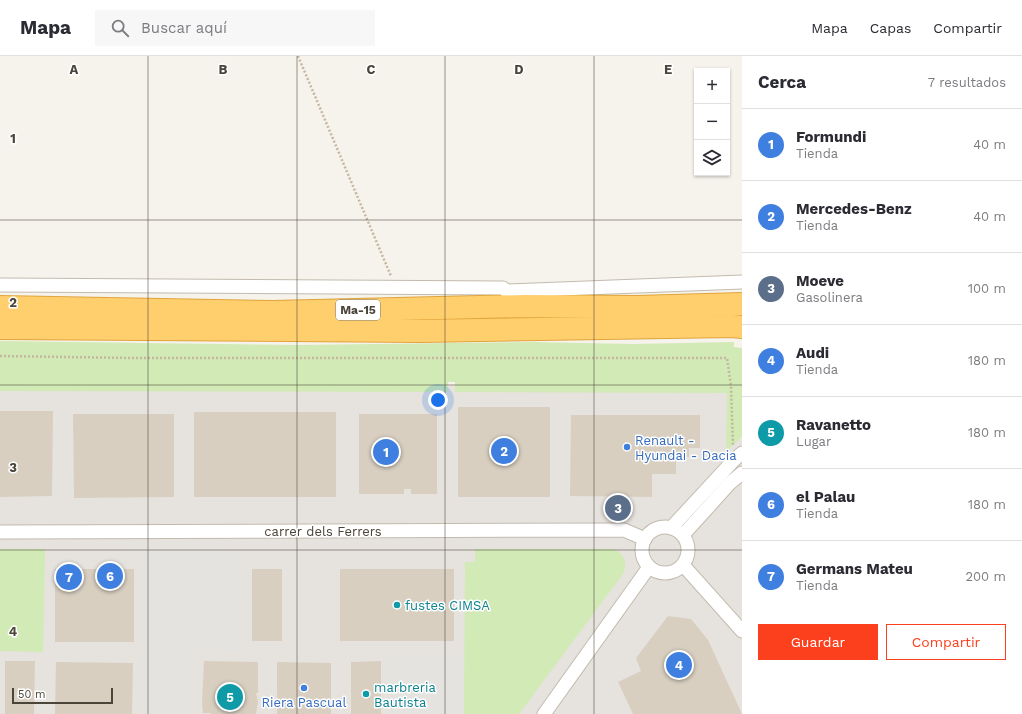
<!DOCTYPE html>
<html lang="es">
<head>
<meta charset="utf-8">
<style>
  body { margin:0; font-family:"Work Sans",sans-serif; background:#f7f7f7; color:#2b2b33 }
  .controls { position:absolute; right:12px; top:12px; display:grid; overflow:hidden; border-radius:0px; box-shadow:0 1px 3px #0004 }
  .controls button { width:36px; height:36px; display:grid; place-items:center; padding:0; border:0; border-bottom:1px solid #e1e1e2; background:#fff; color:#2b2b33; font:20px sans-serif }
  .scale { position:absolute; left:12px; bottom:10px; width:101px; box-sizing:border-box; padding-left:4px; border:2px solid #4b4439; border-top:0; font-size:11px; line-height:14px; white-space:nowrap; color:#4b4439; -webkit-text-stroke:3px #fff; paint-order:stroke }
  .you { position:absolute; left:438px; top:344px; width:14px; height:14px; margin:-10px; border:3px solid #fff; border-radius:50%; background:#1a73e8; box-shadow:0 0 0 6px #1a73e833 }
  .badge { display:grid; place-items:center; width:26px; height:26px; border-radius:50%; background:#fc3f1d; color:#fff; font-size:13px; font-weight:700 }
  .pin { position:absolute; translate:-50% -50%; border:2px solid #fff; box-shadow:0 1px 4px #0006 }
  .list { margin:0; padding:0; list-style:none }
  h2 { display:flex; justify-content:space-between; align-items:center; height:52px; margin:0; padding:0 16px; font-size:17px }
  h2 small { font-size:13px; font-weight:400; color:#7c7c81 }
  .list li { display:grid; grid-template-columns:26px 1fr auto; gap:12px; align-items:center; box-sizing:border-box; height:72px; padding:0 16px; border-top:1px solid #e1e1e2 }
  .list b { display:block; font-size:15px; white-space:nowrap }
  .list p { margin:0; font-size:13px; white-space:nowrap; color:#7c7c81 }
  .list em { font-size:13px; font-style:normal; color:#7c7c81 }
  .actions { display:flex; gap:8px; padding:12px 16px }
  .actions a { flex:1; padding:9px 0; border:1px solid #fc3f1d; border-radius:0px; text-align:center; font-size:14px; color:#fc3f1d }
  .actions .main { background:#fc3f1d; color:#fff }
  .icon { flex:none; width:22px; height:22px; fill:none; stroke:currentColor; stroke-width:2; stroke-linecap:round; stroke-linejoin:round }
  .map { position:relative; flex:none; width:742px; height:658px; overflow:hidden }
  header { display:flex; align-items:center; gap:24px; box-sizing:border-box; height:56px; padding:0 20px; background:#fff; border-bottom:1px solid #e1e1e2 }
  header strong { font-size:19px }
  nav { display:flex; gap:22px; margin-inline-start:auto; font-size:14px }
  .search { width:280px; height:36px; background:#f7f7f7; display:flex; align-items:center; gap:10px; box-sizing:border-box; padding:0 14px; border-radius:0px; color:#7c7c81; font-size:15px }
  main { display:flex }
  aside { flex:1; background:#fff }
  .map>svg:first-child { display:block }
  .industrial { fill:#e6e2dd }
  .green { fill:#d2eab5 }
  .parking { fill:#e5e3e0 }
  .building { fill:#d8cfc1 }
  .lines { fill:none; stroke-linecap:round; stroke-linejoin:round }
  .street-casing { stroke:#c2bbae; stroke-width:15 }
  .highway-casing { stroke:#e0a43c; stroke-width:24 }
  .path { stroke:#c4b79f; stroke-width:2.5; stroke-dasharray:2 2; stroke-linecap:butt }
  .street { stroke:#fff; stroke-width:13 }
  .highway { stroke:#ffcf6e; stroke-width:22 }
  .grid { fill:none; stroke:#4b4439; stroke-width:1; stroke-opacity:0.55 }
  .shop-dot { fill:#3f7fe0; stroke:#fff; stroke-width:1.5 }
  .culture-dot { fill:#0f9aa8; stroke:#fff; stroke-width:1.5 }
  .labels { text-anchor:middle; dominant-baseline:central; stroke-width:3; stroke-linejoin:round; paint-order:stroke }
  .shield { fill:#fff; stroke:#817c74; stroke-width:1 }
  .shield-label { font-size:12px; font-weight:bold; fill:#4b4439 }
  .shop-label { font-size:13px; fill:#366cbe; stroke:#fff; text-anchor:start }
  .street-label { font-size:13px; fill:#4b4439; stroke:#fff }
  .culture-label { font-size:13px; fill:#0d838f; stroke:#fff; text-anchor:start }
  .grid-label { font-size:13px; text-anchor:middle; font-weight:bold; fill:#4b4439; stroke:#fff; stroke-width:3; stroke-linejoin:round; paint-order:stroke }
</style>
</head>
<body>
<header>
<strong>Mapa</strong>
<div class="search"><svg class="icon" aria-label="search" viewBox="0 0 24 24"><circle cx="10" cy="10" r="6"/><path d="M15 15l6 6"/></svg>Buscar aquí</div>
<nav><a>Mapa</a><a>Capas</a><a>Compartir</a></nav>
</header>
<main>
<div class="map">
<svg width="742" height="658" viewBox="0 0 742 658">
  <rect width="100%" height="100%" fill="#f6f3ec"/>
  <polygon class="industrial" points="0,328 732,331 737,373 742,384 742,658 0,658"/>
  <g class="green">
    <polygon points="0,285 300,289 531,286 633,288 734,286 734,291 742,292 742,381 726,395 727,337 455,336 455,326 448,326 448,336 0,335"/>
    <polygon points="0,493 45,493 43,596 0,595"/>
    <path d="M475,493h138c11,4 15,14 10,25l-104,140h-55l1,-152h10z"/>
  </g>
  <g class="parking">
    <polygon points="141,493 241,496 240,596 190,594 192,658 142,658"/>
    <rect x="389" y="597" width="73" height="61"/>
  </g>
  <g class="building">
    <rect x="458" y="351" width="92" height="90"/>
    <polygon points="0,355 53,355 52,440 0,441"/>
    <rect x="194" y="356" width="142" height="85"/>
    <polygon points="73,358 174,358 174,441 74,442"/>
    <polygon points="359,358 437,358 437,438 411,438 411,433 404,433 404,438 359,438"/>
    <polygon points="571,359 700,359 700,392 689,392 689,401 676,401 676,418 652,418 652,441 570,440"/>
    <polygon points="614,443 628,444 628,458 614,458"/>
    <rect x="55" y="513" width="79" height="73"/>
    <rect x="252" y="513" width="30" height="72"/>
    <rect x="340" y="513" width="114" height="72"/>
    <polygon points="668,560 691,563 708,584 742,658 633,658 618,626 641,615 636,602"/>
    <polygon points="5,605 35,605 34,658 5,658"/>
    <polygon points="204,605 258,606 258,637 256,637 258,646 256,658 211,658 211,657 203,657 202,647"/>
    <polygon points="381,605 381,658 351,658 351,606"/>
    <polygon points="56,606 133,607 132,658 55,658"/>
    <polygon points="277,606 331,607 331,658 277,658"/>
  </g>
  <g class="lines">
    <g class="street-casing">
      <g id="street">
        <polyline points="0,229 503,232 525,250"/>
        <polyline points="507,235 742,226"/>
        <circle cx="665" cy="494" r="23"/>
        <polyline points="671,472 733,405 742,397"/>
        <polyline points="0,476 624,474 645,483"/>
        <polyline points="683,479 730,427 742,417"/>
        <polyline points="683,509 742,575"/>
        <polyline points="544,658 649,511"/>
      </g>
    </g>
    <g class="highway-casing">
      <g id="highway">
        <polyline points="0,251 273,256 525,250 636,251 742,248"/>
        <polyline points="0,272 421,275 732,270 742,271"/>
      </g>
    </g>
    <g class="path">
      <polyline points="298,0 391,220"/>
      <polyline points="0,300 131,302 727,302 731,330 733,389"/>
    </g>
    <use href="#street" class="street"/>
    <use href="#highway" class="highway"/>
  </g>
  <path class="grid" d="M148,0v658M297,0v658M445,0v658M594,0v658M0,164h742M0,329h742M0,494h742"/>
  <g class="shop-dot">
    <circle cx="627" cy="391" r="4"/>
    <circle cx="304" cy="632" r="4"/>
  </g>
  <g class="culture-dot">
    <circle cx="397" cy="549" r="4"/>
    <circle cx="366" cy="638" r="4"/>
  </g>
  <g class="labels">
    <rect class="shield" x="336" y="244" width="44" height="20" rx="3"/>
    <g class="shield-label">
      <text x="358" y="254">Ma-15</text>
    </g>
    <g class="shop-label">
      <text x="635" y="384">Renault -<tspan x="635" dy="15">Hyundai - Dacia</tspan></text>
      <text x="304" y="646" text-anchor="middle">Riera Pascual</text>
    </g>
    <g class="street-label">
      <text x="323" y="475">carrer dels Ferrers</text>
    </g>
    <g class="culture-label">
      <text x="405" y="549">fustes CIMSA</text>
      <text x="374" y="631">marbreria<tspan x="374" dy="15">Bautista</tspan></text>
    </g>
  </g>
  <g class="grid-label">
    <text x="74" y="18">A</text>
    <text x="223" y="18">B</text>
    <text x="371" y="18">C</text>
    <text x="519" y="18">D</text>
    <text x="668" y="18">E</text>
    <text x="13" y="87">1</text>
    <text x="13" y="251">2</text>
    <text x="13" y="416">3</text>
    <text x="13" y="580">4</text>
  </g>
</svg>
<div class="controls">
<button>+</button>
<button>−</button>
<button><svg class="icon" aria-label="layers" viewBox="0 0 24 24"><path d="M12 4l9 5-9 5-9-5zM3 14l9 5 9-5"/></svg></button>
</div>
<div class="scale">50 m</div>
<div class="you"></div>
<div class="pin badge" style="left:386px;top:396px;background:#3f7fe0">1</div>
<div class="pin badge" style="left:504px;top:395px;background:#3f7fe0">2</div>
<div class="pin badge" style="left:618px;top:452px;background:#5c6f8a">3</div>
<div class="pin badge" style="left:679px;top:609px;background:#3f7fe0">4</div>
<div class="pin badge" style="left:230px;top:641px;background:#0f9aa8">5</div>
<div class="pin badge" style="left:110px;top:520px;background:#3f7fe0">6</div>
<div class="pin badge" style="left:69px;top:521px;background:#3f7fe0">7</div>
</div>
<aside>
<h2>Cerca<small>7 resultados</small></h2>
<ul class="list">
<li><span class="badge" style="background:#3f7fe0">1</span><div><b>Formundi</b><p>Tienda</p></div><em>40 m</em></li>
<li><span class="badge" style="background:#3f7fe0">2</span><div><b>Mercedes-Benz</b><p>Tienda</p></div><em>40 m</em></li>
<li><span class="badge" style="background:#5c6f8a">3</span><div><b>Moeve</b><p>Gasolinera</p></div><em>100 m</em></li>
<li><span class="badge" style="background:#3f7fe0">4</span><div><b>Audi</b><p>Tienda</p></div><em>180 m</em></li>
<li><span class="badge" style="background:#0f9aa8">5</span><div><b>Ravanetto</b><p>Lugar</p></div><em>180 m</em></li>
<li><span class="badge" style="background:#3f7fe0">6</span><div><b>el Palau</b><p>Tienda</p></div><em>180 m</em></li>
<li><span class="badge" style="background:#3f7fe0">7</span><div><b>Germans Mateu</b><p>Tienda</p></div><em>200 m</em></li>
</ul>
<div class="actions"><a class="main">Guardar</a><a>Compartir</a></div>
</aside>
</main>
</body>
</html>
